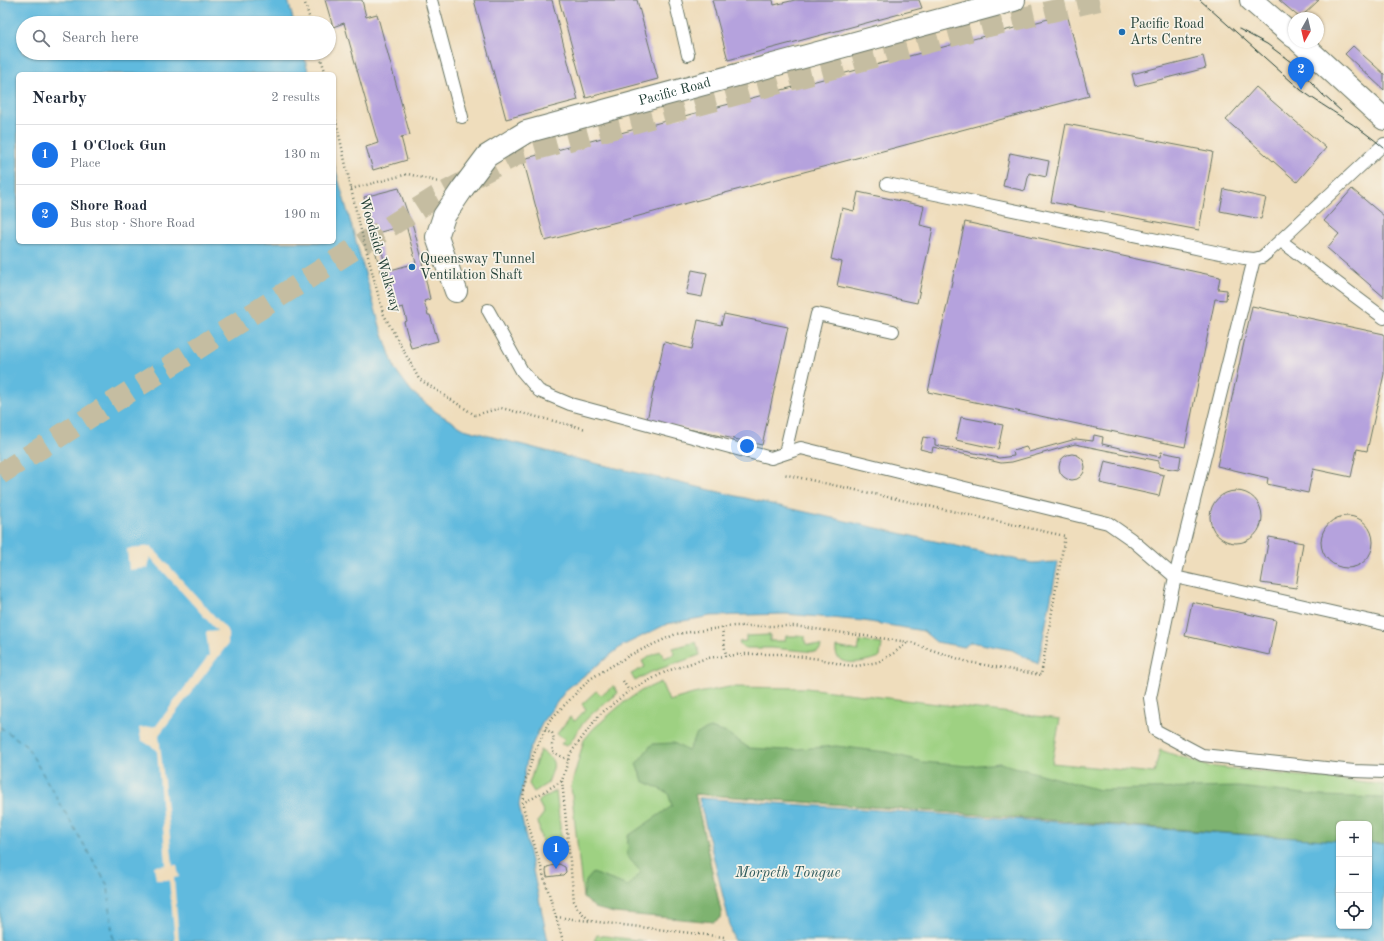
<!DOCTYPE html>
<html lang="en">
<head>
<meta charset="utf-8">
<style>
  body { margin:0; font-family:"Old Standard TT",serif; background:#f6f6f7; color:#1f2937 }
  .controls { position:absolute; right:12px; bottom:12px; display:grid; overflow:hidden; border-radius:6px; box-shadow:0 1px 3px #0004 }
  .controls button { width:36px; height:36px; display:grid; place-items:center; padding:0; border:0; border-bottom:1px solid #e0e1e3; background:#fff; color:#1f2937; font:20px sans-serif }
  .compass { position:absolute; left:1288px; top:12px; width:36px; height:36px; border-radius:50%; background:#fff; box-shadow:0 1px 3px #0004; rotate:188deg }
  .you { position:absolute; left:747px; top:446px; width:14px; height:14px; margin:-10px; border:3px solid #fff; border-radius:50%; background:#1a73e8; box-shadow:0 0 0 6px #1a73e833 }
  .badge { display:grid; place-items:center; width:26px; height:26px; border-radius:50%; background:#1a73e8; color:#fff; font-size:13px; font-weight:700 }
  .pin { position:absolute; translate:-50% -33px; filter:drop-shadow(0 1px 2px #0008) }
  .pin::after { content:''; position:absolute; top:21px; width:14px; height:12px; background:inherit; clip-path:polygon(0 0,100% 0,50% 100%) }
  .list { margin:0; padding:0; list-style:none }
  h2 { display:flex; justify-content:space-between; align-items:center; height:52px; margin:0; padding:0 16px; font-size:17px }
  h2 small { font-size:13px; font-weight:400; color:#747a83 }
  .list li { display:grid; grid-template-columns:26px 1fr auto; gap:12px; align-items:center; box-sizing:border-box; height:60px; padding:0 16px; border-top:1px solid #e0e1e3 }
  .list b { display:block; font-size:15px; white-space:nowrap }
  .list p { margin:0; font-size:13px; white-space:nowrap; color:#747a83 }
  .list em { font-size:13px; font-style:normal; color:#747a83 }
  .icon { flex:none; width:22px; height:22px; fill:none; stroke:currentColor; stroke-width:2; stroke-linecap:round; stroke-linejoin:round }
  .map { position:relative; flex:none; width:1384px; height:941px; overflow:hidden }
  .search { position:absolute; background:#fff; box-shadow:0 1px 3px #0004; left:16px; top:16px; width:320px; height:44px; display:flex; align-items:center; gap:10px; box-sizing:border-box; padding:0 14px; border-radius:22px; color:#747a83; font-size:15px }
  .panel { position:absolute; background:#fff; box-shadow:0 1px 3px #0004; left:16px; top:72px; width:320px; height:172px; border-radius:6px }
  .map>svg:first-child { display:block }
  .green { fill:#9ed182; stroke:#5e875b }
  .forest { fill:#7eb370; stroke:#4e7852 }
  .water { fill:#61bade; stroke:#407c89 }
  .pier { fill:#efddbc }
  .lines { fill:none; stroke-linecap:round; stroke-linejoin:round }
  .ferry { stroke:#305c5e; stroke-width:1; stroke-dasharray:5 4; stroke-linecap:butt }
  .building { fill:#b5a2dd; fill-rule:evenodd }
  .primary-tunnel { stroke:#c5bda1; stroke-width:22; stroke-dasharray:22 11; stroke-linecap:butt }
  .lane-casing { stroke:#687564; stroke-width:14 }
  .street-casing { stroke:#687564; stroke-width:24 }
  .path { stroke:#687564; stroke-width:2.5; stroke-dasharray:1 3; stroke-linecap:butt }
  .lane { stroke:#fff; stroke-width:12 }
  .street { stroke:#fff; stroke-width:22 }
  .tram { stroke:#1f3d34; stroke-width:1 }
  .poi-dot { fill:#1f6fb2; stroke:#f7f3e8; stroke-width:1.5 }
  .labels { text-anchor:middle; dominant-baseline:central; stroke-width:3.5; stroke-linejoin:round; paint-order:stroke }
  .poi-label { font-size:14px; fill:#1f3d34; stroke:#f7f3e8; text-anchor:start }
  .street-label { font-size:14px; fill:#1f3d34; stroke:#f7f3e8 }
  .water-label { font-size:15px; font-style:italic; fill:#305c5e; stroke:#f7f3e8 }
</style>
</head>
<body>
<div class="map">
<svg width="1384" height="941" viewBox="0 0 1384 941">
  <rect width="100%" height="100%" fill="#f7f3e8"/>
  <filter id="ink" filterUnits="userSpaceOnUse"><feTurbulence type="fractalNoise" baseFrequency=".025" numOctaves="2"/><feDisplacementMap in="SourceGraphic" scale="8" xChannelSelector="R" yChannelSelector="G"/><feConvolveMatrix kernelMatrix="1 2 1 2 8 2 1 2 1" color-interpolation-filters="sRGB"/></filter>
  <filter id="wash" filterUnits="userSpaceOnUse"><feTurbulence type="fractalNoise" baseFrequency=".012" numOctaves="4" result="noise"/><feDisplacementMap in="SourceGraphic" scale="16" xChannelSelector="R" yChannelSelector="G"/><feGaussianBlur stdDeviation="0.9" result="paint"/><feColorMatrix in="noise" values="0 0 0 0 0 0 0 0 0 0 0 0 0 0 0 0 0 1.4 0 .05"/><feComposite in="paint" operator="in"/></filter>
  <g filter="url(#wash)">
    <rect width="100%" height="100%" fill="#efddbc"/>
    <g class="green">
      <polygon points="770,635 770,641 785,641 786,636 805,636 805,641 806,644 821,646 820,650 816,652 771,648 745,648 740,645 739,642 746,641 746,636"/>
      <path d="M860,641l22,3 -2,13c-13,4 -47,14 -44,-10l22,4z"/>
      <polygon points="696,642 700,655 651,672 635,681 631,674 645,667 642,661 660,651 664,658 675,654 673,648"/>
      <polygon points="661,682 669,701 693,694 729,687 806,688 1060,719 1052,763 1154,773 1160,750 1207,766 1384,785 1384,844 1369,843 1369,824 1339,824 1339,841 695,794 721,912 583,897 571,787 584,740 593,729 623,703 641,691"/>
      <path d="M614,686l4,7c-14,10 -28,21 -38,34 -5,6 -7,14 -13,19l-6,-2 4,-5 -8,-5 13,-17 5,4 11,-12 -4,-5 14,-13 5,4z"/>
      <path d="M540,750c19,12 14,15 8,33l-14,9 -5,-8z"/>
      <path d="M556,791l7,62 -12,3c-10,-11 -11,-21 -13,-35l6,-8 -6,-12z"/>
      <polygon points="597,935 646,941 594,941"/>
    </g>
    <polygon class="forest" points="710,728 727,733 749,748 785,750 836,746 886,752 923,762 968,766 1000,763 1099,790 1238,787 1323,796 1384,798 1384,844 1369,843 1369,824 1339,824 1339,841 695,794 721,912 720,918 714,922 614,913 595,908 583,897 586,881 593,873 628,886 641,872 627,856 628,836 672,806 668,793 643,781 636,764 652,744 674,743 688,751 697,734"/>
    <g class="water">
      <polygon points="0,0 288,0 294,23 23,23 23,53 303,53 309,74 18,74 18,242 334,242 334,164 380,326 395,369 412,392 436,412 464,429 500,439 573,458 797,510 1032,563 1058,562 1038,664 1012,650 971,642 964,647 936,642 923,631 864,621 786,614 711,616 667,624 622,646 567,689 543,721 528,754 519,805 548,941 0,941"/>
      <polygon points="699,798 1339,841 1339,926 1369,926 1369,843 1384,844 1384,941 734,941"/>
    </g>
    <polygon class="pier" points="151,546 228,631 228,644 159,735 173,865 177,865 179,877 174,878 179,941 175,941 169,880 156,880 154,866 166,865 157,750 141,740 139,728 156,726 209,655 206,632 217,631 150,557 148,568 129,570 127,549"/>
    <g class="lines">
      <polyline class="ferry" points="0,727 26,745 108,886 113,941"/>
    </g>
    <g id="blocks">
      <g class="building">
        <polygon points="325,0 362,0 366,17 377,14 410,135 401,137 407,160 373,170 366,147 378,143 364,95 344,23 333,27"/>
        <polygon points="474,0 552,0 578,100 506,119"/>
        <polygon points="559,0 637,0 658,79 586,98"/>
        <polygon points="712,0 773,0 774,5 795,0 919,0 922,8 728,60"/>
        <polygon points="1279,0 1319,0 1300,18"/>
        <polygon points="1067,14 1089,96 545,241 523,159"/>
        <polygon points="1353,46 1384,74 1384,90 1345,54"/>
        <polygon points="1203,56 1206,68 1135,86 1132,74"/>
        <polygon points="1256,87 1326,148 1297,182 1226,120"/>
        <polygon points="1066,124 1213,152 1199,230 1051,202"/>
        <polygon points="1010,153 1049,161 1046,177 1029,173 1025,191 1003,186"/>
        <path d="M399,188l12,35h1l11,39h-1l8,37 -6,2 4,14h2l8,26 -27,7 -7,-26 3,-1 -4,-14 -8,2 -5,-15 -2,1 -5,-22h-2l-10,-39h1l-8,-37zM406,225l10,38 -29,8 -10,-38z"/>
        <polygon points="1224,189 1266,198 1261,219 1220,211"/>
        <polygon points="1352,189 1384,216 1384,297 1327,248 1339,234 1324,221"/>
        <polygon points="858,192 924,206 920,225 933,228 917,303 837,286 842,262 831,259 842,208 854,211"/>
        <polygon points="965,222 1220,277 1218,289 1227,290 1226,300 1215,299 1185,447 928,392"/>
        <polygon points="692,270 707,273 702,297 686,294"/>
        <polygon points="1252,306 1384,334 1384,374 1367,451 1357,449 1351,477 1313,469 1308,493 1267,484 1268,478 1217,466"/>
        <polygon points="724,314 788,327 762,445 647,420 664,342 692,349 698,320 721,325"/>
        <polygon points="961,417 1003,425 998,449 956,440"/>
        <polygon points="1094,435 1103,437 1102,444 1160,457 1161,452 1181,456 1179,470 1159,467 1159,461 1075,444 1012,462 1001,463 933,447 932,452 920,449 923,437 935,439 935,445 999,458 1014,456 1013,451 1026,447 1029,452 1076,439 1093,441"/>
        <circle cx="1072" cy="467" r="13"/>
        <polygon points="1105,461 1164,475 1159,496 1100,483"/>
        <circle cx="1236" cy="517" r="26"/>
        <circle cx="1347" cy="542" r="26"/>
        <polygon points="1269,537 1303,543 1296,588 1261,583"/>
        <polygon points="1192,602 1276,620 1269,655 1185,636"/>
        <polygon points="559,864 565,867 566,872 563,875 547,877 546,871 547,867"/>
      </g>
    </g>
  </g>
  <g filter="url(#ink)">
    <use href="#blocks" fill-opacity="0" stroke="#687564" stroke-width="1"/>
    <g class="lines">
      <polyline class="primary-tunnel" points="0,474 436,197 518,154 984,27 1099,0"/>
      <g class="lane-casing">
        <g id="lane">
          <polyline points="431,0 462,117"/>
          <polyline points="675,0 688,55"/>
          <polyline points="887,184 1244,258 1254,259 1262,257 1268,252 1384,144"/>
          <polyline points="1281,241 1384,318"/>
          <polyline points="1254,259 1175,577 1384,624"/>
          <polyline points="488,310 522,371 539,391 570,404 771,458 801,448 1108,523 1131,539 1175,577 1150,698 1155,730 1202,755 1354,771 1384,772"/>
          <polyline points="785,453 817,314 893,331"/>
        </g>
      </g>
      <g class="street-casing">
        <g id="street">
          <polyline points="1251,0 1294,37"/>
          <polyline points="1300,42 1384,119"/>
          <path id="s1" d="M456,291l-19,-54 7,-21 19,-28 24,-32 39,-24 488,-132"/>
        </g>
      </g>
      <g class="path">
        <polyline points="304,0 311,23"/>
        <polyline points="319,53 326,74"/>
        <polyline points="334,112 357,215 383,313 419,379 475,415 501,408 586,429"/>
        <polyline points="351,189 408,174 439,182"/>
        <polyline points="722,628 726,656"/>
        <polyline points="623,681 629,691"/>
        <polyline points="545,729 552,733 554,739 552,745 553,752 568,760"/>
        <polyline points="562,781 574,901 578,909 590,921"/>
        <polyline points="522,803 533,798 562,781 570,754 599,715 629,691 667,671 707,658 745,654 781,654 820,659 844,665 857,666 878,662 894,653 908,642"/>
        <polyline points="556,917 724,937 724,941"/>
        <polyline points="563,941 522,803 526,779 533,756 549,721 590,679 630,655 676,634 734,626 794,626 908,642 968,662 1041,675 1065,536 783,474"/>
      </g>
      <use href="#lane" class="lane"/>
      <use href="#street" class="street"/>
      <g class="tram">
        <path d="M1200,0l101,90c27,20 57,35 83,58"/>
        <polyline points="1239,29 1267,44 1291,62 1302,72 1322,94 1341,111"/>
      </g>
    </g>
  </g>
  <g class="poi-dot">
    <circle cx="1122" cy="32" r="4"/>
    <circle cx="412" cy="267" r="4"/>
  </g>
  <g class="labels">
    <g class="poi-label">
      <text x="1130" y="24">Pacific Road<tspan x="1130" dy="16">Arts Centre</tspan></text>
      <text x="420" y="259">Queensway Tunnel<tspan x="420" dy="16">Ventilation Shaft</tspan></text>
    </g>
    <g class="street-label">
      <text stroke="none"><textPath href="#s1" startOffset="353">Pacific Road</textPath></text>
      <text transform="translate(380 255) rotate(74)">Woodside Walkway</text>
    </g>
    <g class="water-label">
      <text x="788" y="873">Morpeth Tongue</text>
    </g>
  </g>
</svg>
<div class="controls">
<button>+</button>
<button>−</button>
<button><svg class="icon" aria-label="locate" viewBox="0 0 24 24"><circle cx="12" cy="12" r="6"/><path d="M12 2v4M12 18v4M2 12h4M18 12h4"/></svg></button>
</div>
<svg class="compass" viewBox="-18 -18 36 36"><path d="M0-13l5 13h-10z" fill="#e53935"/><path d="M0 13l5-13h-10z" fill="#747a83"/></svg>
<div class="you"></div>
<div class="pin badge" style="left:556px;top:869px">1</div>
<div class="pin badge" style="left:1301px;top:90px">2</div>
<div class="search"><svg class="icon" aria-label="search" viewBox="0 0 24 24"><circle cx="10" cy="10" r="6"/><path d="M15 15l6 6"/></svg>Search here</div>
<section class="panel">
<h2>Nearby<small>2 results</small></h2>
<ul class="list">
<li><span class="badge">1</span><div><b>1 O'Clock Gun</b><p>Place</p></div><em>130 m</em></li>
<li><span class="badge">2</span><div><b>Shore Road</b><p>Bus stop · Shore Road</p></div><em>190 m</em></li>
</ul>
</section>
</div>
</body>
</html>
